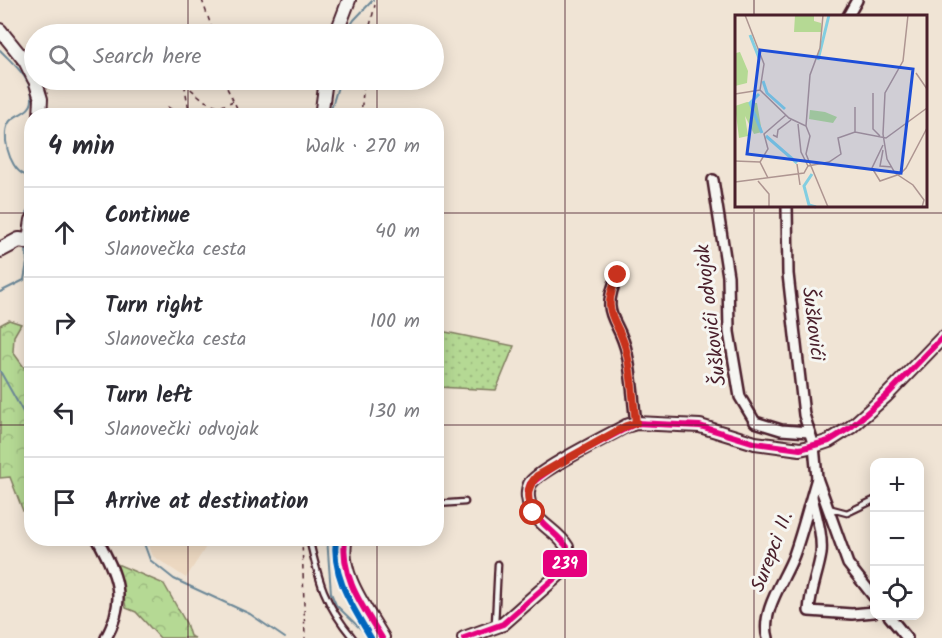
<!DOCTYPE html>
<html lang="en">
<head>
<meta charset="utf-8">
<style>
  body { margin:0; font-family:Kalam,sans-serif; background:#f7f7f7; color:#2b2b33 }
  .controls { position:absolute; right:18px; bottom:18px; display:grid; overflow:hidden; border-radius:12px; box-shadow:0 3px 15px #0003 }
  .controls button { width:54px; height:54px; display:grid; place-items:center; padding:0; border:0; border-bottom:2px solid #e1e1e2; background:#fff; color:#2b2b33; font:30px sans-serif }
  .stop { position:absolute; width:18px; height:18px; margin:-14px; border:4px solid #c8321e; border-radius:50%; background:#fff }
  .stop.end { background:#c8321e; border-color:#fff; box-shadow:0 2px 6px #0008 }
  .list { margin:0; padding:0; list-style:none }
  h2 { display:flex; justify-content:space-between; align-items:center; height:78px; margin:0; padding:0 24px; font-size:26px }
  h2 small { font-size:20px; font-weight:400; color:#7c7c81 }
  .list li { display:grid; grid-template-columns:39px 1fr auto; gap:18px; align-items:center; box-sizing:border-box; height:90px; padding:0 24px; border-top:2px solid #e1e1e2 }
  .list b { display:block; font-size:22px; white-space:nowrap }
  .list p { margin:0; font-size:20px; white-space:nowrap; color:#7c7c81 }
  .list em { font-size:20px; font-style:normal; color:#7c7c81 }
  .icon { flex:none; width:33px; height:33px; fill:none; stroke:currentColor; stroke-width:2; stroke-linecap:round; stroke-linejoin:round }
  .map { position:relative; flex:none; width:942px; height:638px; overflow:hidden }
  .search { position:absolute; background:#fff; box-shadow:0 3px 15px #0003; left:24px; top:24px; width:420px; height:66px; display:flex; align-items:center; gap:15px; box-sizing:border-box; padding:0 21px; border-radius:33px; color:#7c7c81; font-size:22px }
  .panel { position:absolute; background:#fff; box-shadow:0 3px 15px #0003; left:24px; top:108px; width:420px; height:438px; border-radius:24px }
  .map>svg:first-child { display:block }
  .built { fill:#ecd8c1 }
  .grass { fill:url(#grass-dots); stroke:#807c60; stroke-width:1.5 }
  .forest { fill:url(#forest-crowns); stroke:#807c60; stroke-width:1.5 }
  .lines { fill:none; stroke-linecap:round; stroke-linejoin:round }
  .stream { stroke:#6c8898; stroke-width:2 }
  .service-casing { stroke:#4a1f2b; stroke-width:9 }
  .minor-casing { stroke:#4a1f2b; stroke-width:14 }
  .tertiary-casing { stroke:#4a1f2b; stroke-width:16 }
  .secondary-casing { stroke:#4a1f2b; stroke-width:18 }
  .path { stroke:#4a1f2b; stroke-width:1.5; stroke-dasharray:4.5 4.5; stroke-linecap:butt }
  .service { stroke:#f6f6f2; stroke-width:4.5 }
  .minor { stroke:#f6f6f2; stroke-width:9 }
  .tertiary { stroke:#f6f6f2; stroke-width:12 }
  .secondary { stroke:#f6f6f2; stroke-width:14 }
  .bus-1-casing { stroke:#f6f6f2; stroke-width:10 }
  .bus-2-casing { stroke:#f6f6f2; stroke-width:10 }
  .bus-1 { stroke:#e5007d; stroke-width:6 }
  .bus-2 { stroke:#0065bd; stroke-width:6 }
  .route { stroke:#c8321e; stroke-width:8 }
  .grid { fill:none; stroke:#4a1f2b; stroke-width:1.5; stroke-opacity:0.55 }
  .labels { text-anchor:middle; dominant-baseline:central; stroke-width:6; stroke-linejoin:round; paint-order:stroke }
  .street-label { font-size:20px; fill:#4a1f2b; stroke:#f6f6f2 }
  .inset-river { fill:none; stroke:#82cee1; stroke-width:3 }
  .inset-road { fill:none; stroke:#ae9591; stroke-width:1.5 }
  .view { fill:#1d4ed8; fill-opacity:0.15; stroke:#1d4ed8; stroke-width:3 }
  .inset-edge { fill:none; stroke:#4a1f2b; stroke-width:3 }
  .line-badge { stroke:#f6f6f2; stroke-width:2 }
  .badge-label { font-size:16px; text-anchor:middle; font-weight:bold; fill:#fff }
</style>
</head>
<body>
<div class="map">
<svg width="942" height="638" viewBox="0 0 942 638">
  <defs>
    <pattern id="grass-dots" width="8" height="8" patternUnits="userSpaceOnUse" patternTransform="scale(1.5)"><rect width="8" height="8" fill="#b5d994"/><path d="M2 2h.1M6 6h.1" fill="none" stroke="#9dba80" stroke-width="1.8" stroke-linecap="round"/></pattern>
    <pattern id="forest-crowns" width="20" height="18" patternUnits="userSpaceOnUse" patternTransform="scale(1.5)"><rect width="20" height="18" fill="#b5d994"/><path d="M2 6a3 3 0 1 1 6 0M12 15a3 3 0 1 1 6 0" fill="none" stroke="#9dba80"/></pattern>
  </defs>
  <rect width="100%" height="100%" fill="#f0e4d5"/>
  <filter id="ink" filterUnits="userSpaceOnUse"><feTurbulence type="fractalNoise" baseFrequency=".0167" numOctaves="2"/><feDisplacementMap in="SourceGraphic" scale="12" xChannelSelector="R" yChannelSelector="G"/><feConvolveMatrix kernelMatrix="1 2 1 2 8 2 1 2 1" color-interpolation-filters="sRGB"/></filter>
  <g filter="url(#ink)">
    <polygon class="built" points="146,539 211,539 186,578 153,556"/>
    <polygon class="grass" points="436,330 514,346 496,390 437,387"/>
    <g class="forest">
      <polygon points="9,320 21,324 14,336 13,352 31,377 31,508 23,511 10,477 0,478 0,325"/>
      <polygon points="117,564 164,584 186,623 190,636 195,638 160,638 136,612 126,608"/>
    </g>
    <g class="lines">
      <g class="stream">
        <polyline points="345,34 354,20 373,0"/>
        <path d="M0,50c13,14 32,28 32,49 0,13 -14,14 -22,22 -10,12 -1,46 13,53 3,2 6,2 9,4"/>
        <polyline points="329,116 340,80"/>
        <polyline points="24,234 30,196 28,176"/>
        <polyline points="0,292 24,280 27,263 26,247"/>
        <polyline points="0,371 32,428"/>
        <polyline points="142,538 150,560 174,579 250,614 285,638"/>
        <polyline points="327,538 331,593 336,605 370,638"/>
      </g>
      <g class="service-casing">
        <g id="service">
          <polyline points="436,220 438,221"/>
          <polyline points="436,504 465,502"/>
          <polyline points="828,508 847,513 874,500"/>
          <path d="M309,538c10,44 15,65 44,100"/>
          <polyline points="495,624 498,564"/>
        </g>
      </g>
      <g class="minor-casing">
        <g id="minor">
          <polyline points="848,16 857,0"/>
          <polyline points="713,180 728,276 729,332 740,397 755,422 781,430 809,432"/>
          <polyline points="787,206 788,274 804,415 814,446 817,478 848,564 874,597"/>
          <path d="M618,275c-20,42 2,43 9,79 5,22 6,46 9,69"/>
          <path d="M812,497c4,18 11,38 9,57 -3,19 -11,37 -12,57l43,3 22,-2"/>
          <path d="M97,538c20,38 31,59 9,100"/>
          <polyline points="889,616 907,638"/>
          <path d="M768,638c-8,-26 17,-59 26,-83 9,-25 15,-51 23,-77"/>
        </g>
      </g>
      <g class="tertiary-casing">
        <g id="tertiary">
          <polyline points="0,30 25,61 34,79"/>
          <polyline points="336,34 349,0"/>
          <polyline points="35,80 41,99 40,116"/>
          <polyline points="321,116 326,80"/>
          <polyline points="29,240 32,220"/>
          <path d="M464,638l39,-14 61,-54 3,-23c-9,-15 -27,-22 -35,-36 -4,-8 -6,-19 -2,-27 7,-13 78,-48 96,-58l10,-3 64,3 55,17 45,6 14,-3 15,-5 22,-14 35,-31 56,-58"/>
        </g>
      </g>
      <g class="secondary-casing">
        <g id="secondary">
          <polyline points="0,250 19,240 32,242"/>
          <path d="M345,538c-9,35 21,72 37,100"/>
        </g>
      </g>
      <g class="path">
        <polyline points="202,0 214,34"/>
        <polyline points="368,34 375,5"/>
        <polyline points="223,80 241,116"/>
        <polyline points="167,116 168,107 180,116"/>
        <polyline points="190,116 185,88 187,86 205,101 220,107 233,101"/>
        <polyline points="361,116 364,80"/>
        <polyline points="302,538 305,638"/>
      </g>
      <use href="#service" class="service"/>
      <use href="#minor" class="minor"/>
      <use href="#tertiary" class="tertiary"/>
      <use href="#secondary" class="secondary"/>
      <g class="bus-1-casing">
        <g id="bus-1">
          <path d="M345,538c-5,39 18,69 37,100"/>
          <path d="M464,638l39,-14 61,-54 3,-23c-15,-20 -47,-33 -37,-63l29,-21 77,-40 64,3 55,17 45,6 29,-8 22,-14 35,-31 56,-58"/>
        </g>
      </g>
      <g class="bus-2-casing">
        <path id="bus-2" d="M336,538c-5,39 17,69 35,100"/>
      </g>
      <use href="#bus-1" class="bus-1"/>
      <use href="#bus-2" class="bus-2"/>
    </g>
  </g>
  <g class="lines" filter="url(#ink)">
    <path class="route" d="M533,513c-7,-15 -7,-25 4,-37l89,-50 10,-3c-3,-23 -4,-47 -9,-69 -7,-36 -29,-37 -9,-79"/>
  </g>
  <path class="grid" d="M188,0v34M377,0v34M565,0v638M754,0v16M188,80v36M377,80v36M754,206v432M0,213h32M436,213h506M0,425h32M436,425h506M188,538v100M377,538v100"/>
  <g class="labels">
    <g class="street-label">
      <text transform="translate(712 315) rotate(-97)">Šuškovići odvojak</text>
      <text transform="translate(812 324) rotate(83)">Šuškovići</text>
      <text transform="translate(773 552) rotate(-69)">Surepci II.</text>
    </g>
  </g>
  <g transform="translate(735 15)">
    <rect width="192" height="192" fill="#f0e4d5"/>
    <path d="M75,95l15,2 12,5 -4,6 -24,-4z" fill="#b5d994"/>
    <path d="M60,0h19v6l7,2 1,9h-28zM0,23l1,15 4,-1 8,19 -1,12 -12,3zM12,87l10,1 5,29 -8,2 -9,-18 3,20 -9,2 -4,-32z" fill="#b5d994"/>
    <path class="inset-river" d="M15,20l9,23M83,45l11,-45M28,66l4,12 18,16M24,79l-9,9 12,30M31,121l31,27M77,159l-8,12 5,19 7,2"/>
    <path class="inset-road" d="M10,0l19,49 -4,26M173,0l-5,46 -18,32 -2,41 4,25 8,14 18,12 11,15 -2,7M181,58l11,16M138,78v36l7,7M0,79l25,-4 29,28 17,8 4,10 -4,18 22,53M63,109l3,28 7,14M71,111l4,-51 10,-27 3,-33M120,117v-25M38,120l4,2 1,-7 13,-10M148,130l-11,23 8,13 20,-7 6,-6 21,-40M148,135l-3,16 12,1M0,146l25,1M62,149l3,21M33,163l-8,-16 8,-13 -4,-15 22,-19M23,166l11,13v13M0,167l69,-9 4,-7 21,-4 12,-8 -3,-16 17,-6 31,6 41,-30"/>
    <path class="view" d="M25,35l153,19 -12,104 -154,-19z"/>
    <rect width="192" height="192" class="inset-edge"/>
  </g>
  <rect class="line-badge" x="542" y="549" width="46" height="29" rx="6" fill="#e5007d"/>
  <g class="badge-label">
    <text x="565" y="569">239</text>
  </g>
</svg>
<div class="controls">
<button>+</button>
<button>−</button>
<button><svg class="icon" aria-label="locate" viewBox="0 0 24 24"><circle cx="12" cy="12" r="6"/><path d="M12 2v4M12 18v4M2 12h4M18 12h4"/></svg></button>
</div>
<div class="stop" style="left:533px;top:513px"></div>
<div class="stop end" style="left:618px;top:275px"></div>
<div class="search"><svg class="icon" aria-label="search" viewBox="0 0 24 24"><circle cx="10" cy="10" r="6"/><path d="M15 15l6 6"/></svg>Search here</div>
<section class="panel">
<h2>4 min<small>Walk · 270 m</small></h2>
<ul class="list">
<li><svg class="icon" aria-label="ahead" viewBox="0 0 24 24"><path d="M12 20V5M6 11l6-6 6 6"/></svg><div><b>Continue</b><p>Slanovečka cesta</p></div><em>40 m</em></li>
<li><svg class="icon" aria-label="right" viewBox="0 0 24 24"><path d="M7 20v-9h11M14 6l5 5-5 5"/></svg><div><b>Turn right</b><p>Slanovečka cesta</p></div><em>100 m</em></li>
<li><svg class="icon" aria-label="left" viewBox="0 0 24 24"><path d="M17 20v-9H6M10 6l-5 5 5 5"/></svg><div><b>Turn left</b><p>Slanovečki odvojak</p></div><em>130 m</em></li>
<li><svg class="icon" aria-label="arrive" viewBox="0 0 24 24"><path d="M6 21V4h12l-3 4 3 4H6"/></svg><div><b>Arrive at destination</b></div></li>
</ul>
</section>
</div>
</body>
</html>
